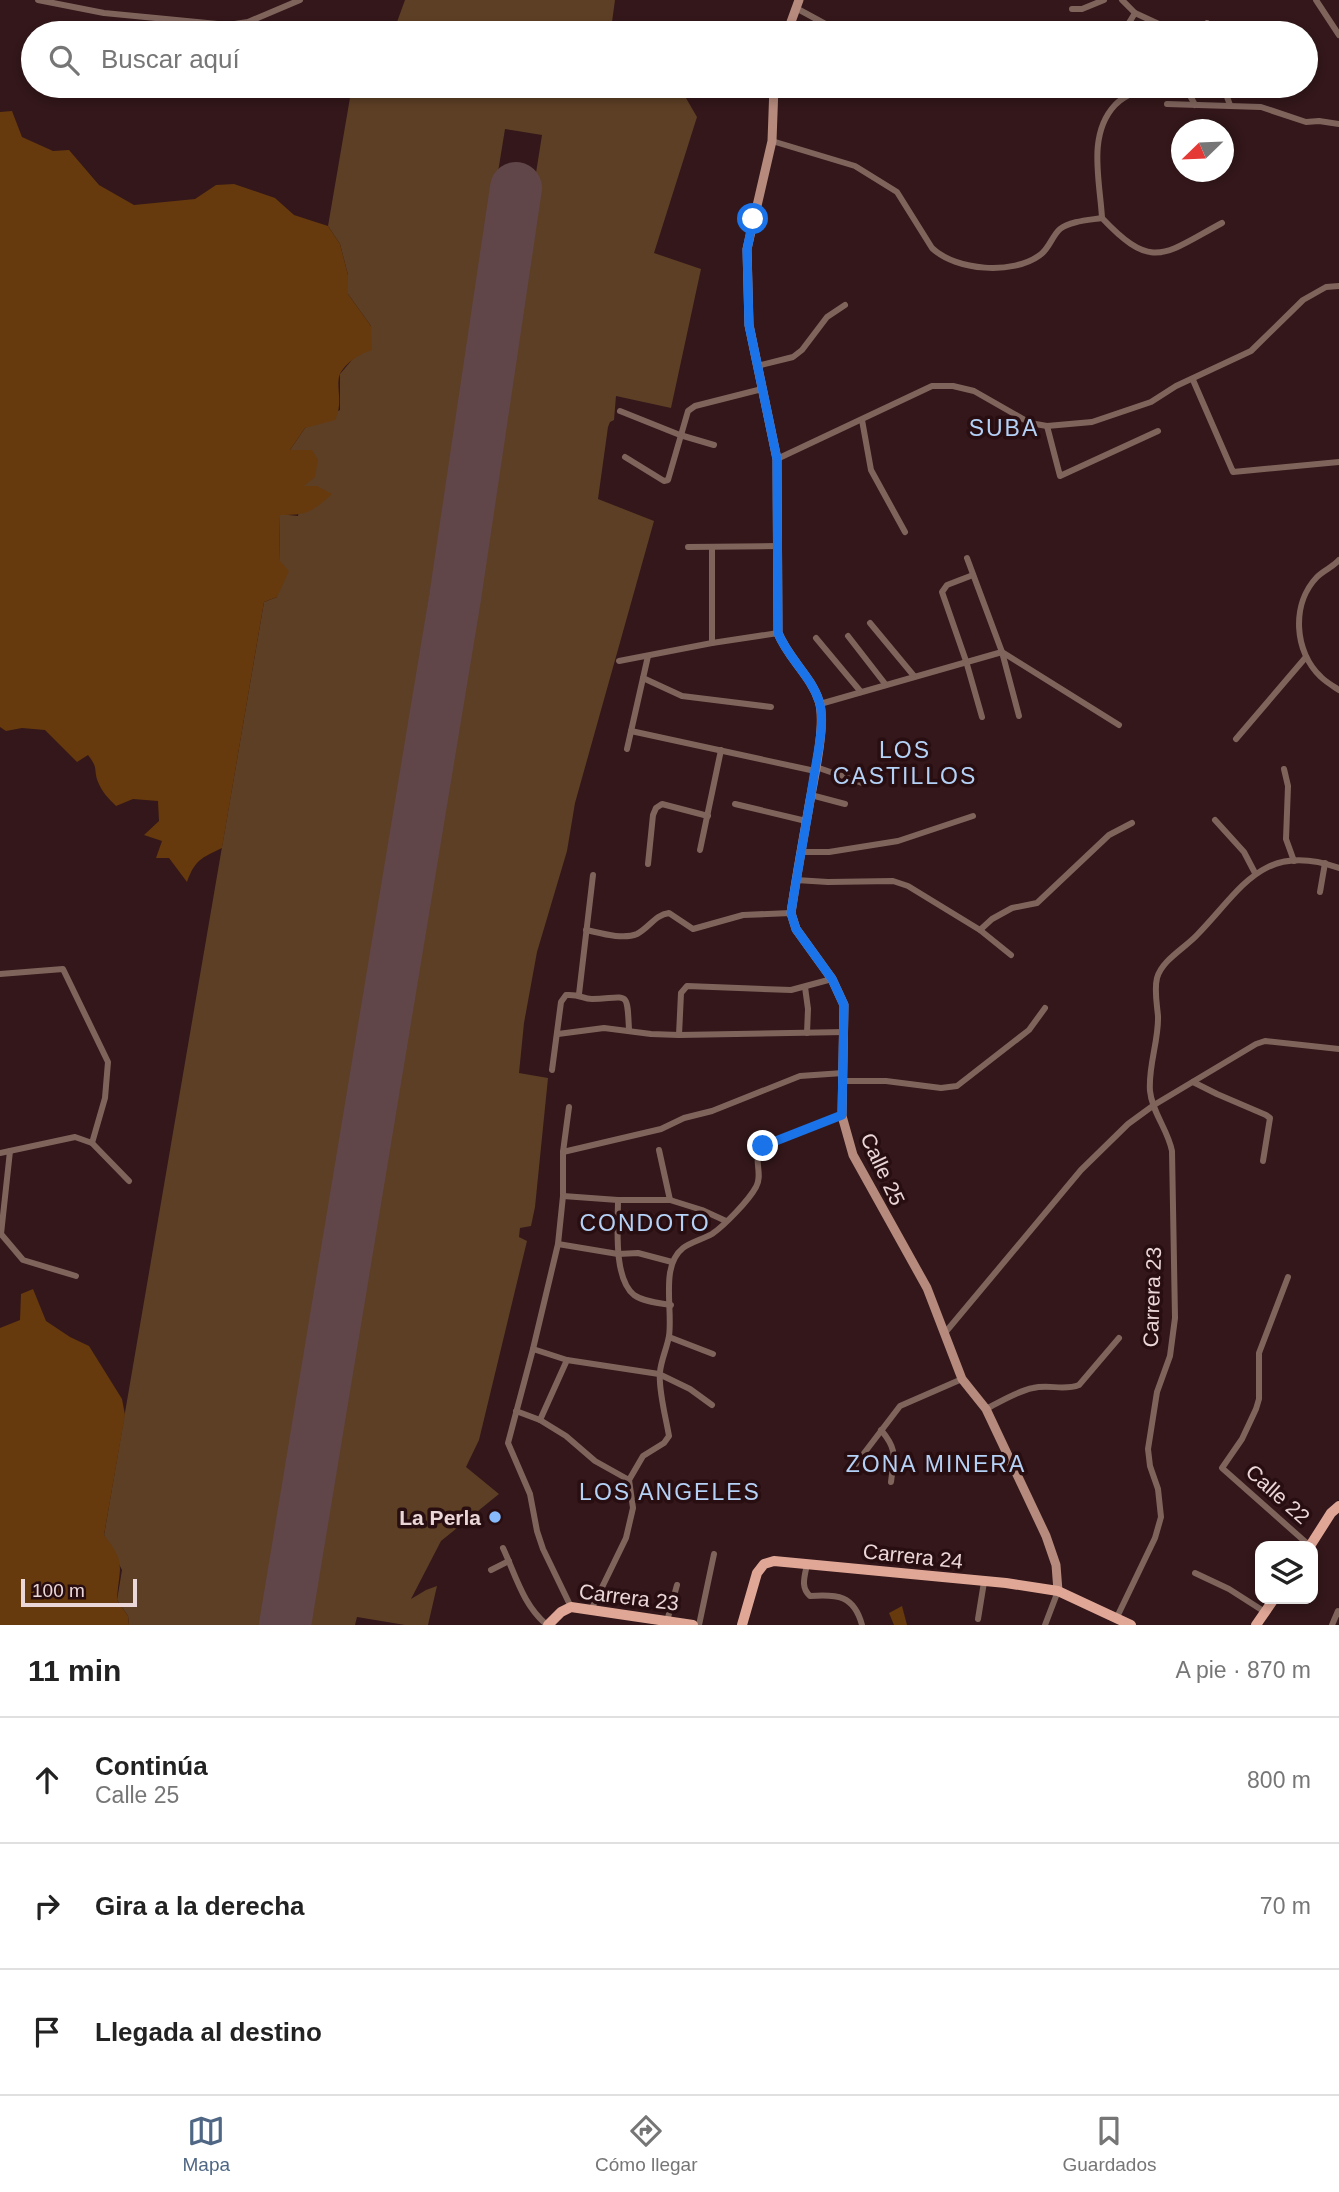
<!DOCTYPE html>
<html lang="es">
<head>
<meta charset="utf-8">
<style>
  body { margin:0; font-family:Arial,sans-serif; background:#f2f2f2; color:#222 }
  .controls { position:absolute; right:21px; bottom:21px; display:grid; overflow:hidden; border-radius:14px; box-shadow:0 4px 10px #0003 }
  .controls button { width:63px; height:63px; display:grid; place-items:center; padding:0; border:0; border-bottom:2px solid #e0e0e0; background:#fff; color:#222; font:35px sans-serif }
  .compass { position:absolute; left:1171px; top:119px; width:63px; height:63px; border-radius:50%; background:#fff; box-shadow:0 4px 10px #0003; rotate:247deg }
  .scale { position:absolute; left:21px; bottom:18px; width:116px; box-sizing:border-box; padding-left:7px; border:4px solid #ebd7d8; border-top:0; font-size:19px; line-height:24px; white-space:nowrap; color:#ebd7d8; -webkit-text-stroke:5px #280e11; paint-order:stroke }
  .stop { position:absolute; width:21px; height:21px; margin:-16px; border:5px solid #1a73e8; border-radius:50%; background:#fff }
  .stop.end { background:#1a73e8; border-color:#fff; box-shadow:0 2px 7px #0008 }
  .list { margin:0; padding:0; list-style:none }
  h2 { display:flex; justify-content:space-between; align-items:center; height:91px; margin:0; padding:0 28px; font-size:30px }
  h2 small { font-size:23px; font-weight:400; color:#767676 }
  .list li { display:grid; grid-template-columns:46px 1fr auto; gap:21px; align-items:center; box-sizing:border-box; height:126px; padding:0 28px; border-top:2px solid #e0e0e0 }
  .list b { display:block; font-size:26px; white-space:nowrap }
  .list p { margin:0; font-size:23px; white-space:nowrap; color:#767676 }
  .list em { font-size:23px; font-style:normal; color:#767676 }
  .icon { flex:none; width:38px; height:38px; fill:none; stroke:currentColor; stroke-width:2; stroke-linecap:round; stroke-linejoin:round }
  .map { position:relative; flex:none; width:1339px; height:1625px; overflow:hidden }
  .search { position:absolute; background:#fff; box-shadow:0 4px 10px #0003; left:21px; right:21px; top:21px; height:77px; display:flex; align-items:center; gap:18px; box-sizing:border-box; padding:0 24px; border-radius:38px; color:#767676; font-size:26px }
  .sheet { height:469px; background:#fff }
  nav { display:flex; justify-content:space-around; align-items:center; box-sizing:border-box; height:98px; border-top:2px solid #e0e0e0; background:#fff; font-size:19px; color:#767676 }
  nav a { display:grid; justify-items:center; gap:4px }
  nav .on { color:#4f6784 }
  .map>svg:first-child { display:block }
  .green { fill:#5d3f25 }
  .forest { fill:#663a0d }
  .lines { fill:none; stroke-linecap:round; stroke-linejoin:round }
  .taxiway { stroke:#604648; stroke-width:21 }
  .runway { stroke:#604648; stroke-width:52 }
  .street { stroke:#7f645c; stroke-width:6 }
  .secondary { stroke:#b68a7d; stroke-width:9 }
  .primary { stroke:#e0a797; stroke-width:10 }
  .route { stroke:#1a73e8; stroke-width:9 }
  .poi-dot { fill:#87bbfb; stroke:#280e11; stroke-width:2.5 }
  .labels { text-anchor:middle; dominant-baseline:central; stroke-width:7; stroke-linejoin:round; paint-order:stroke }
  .street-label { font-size:21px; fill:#ebd7d8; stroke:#280e11 }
  .poi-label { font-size:21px; font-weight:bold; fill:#ebd7d8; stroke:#280e11; text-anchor:end }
  .neighbourhood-label { font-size:23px; letter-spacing:2px; fill:#b4d1f6; stroke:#280e11 }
</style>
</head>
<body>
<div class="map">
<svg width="1339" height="1625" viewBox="0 0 1339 1625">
  <rect width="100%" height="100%" fill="#33171a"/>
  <g class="green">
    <polygon points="405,0 615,0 612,22 629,33 393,33"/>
    <polygon points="352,86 679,86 697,117 654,253 701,269 671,408 616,396 614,420 610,422 608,427 598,499 654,521 575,803 567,851 537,952 524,1023 519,1073 548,1078 535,1207 531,1226 520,1228 519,1237 527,1241 479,1440 466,1467 499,1494 441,1541 411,1599 426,1590 437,1586 428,1625 405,1625 357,1617 355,1625 306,1625 542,135 505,129 263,1625 129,1625 128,1616 117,1600 122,1570 104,1535 264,602 277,597 280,561 279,514 298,516 303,486 290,450 305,428 340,410 340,374 357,354 371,326 348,294 348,275 340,244 328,226"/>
  </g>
  <g class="forest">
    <path d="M12,111l10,26 31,14 16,-1 30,35 35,20 61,-6 21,-14 18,-1 41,14 19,17 34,11 12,18 8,31v19l23,32 1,24c-11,3 -27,13 -32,24 -5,12 4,28 -5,46l-30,8 -15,22h22l6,10 -3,17 -11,9h13l15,8c-21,19 -25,21 -53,21l1,46 9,10 -12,26 -13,5 -42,246c-21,10 -27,12 -35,34l-18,-24h-13l6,-17 -18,-6 15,-14 -1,-20 -25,-2 -17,7c-7,-7 -14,-14 -18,-24 -5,-13 1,-13 -10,-27l-11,7 -32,-32 -23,-2 -16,3 -6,-4v-615z"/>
    <path d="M33,1289l13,32 24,16 19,9 33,53 3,16 -21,120c23,29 15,31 13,65l11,16 1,9h-129v-297l20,-8 1,-26z"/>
    <polygon points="902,1606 907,1625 894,1625 889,1613"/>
  </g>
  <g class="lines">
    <polyline class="taxiway" points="286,1625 286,1617"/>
    <polyline class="runway" points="285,1625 455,598 516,188"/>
    <g class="street">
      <polyline points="38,0 104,13 228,25 248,22 300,0"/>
      <polyline points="1122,0 1135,13 1161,25 1169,33"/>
      <polyline points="1316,0 1339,35"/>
      <polyline points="796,8 842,33"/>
      <polyline points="1072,9 1082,9 1104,0"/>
      <polyline points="1207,23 1209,33"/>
      <polyline points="1115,33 1127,26 1135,13"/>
      <polyline points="1185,86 1195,105"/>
      <polyline points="1223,86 1230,105"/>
      <polyline points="1167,104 1261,107 1306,122 1319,121 1339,124"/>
      <path d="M772,141l83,25 42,26 35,56c24,23 81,27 108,7 9,-6 12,-19 20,-26 10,-8 30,-9 42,-11 51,54 62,36 120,5"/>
      <path d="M1102,218c-2,-37 -15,-83 13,-113 8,-9 22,-14 33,-19"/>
      <polyline points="757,366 793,357 802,350 827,317 845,305"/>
      <polyline points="1193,380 1233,472 1339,462"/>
      <polyline points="620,411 680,435 714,445"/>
      <polyline points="862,420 871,470 905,532"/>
      <polyline points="1047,426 1060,476 1158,431"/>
      <polyline points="625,457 664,481 668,480 688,411 695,406 762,389"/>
      <polyline points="777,459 932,386 953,386 974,391 1030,423 1047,426 1092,422 1151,402 1176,386 1251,351 1303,300 1326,287 1339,286"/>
      <polyline points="688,547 777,546"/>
      <polyline points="712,547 712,643"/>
      <polyline points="967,558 1002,652 1019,716"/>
      <path d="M1339,560c-6,7 -15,10 -22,17 -26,27 -23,75 4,100 5,5 12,9 18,13"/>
      <polyline points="973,575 947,585 942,592 966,661 982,717"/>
      <polyline points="870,623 914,676"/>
      <polyline points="848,636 886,685"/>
      <polyline points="816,638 861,692"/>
      <polyline points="619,661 712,643 778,633"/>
      <polyline points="643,678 682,696 771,707"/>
      <polyline points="820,704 1002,652 1119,725"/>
      <polyline points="631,731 815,771"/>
      <polyline points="1236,739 1306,657"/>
      <polyline points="627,749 648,656"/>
      <polyline points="816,767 865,784"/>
      <polyline points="1284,769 1288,786 1286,839 1294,861"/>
      <polyline points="811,795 845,804"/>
      <polyline points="735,804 806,821"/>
      <polyline points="1215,820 1244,852 1255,873"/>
      <polyline points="700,850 721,750"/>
      <polyline points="801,852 829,852 898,841 973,816"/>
      <polyline points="648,864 653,815 656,808 662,804 708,816"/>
      <polyline points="796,880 828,882 893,881 908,886 980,930 1011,955"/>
      <polyline points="1320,892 1325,863"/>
      <path d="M586,930c14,3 37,10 51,4 13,-7 18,-19 32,-21l24,16 50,-14 48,-2"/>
      <polyline points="980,930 992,919 1012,908 1037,903 1109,835 1132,823"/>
      <polyline points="0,974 63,969 108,1062 105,1098 92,1143"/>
      <polyline points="805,987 808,1009 807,1033"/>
      <polyline points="579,994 593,875"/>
      <polyline points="558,1034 604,1028 651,1034 679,1035 845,1032"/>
      <polyline points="679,1035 681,993 687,986 791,990 832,979"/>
      <path d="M552,1070l9,-68 5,-7c15,-1 16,4 26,4 37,-1 35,-10 37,31"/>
      <polyline points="843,1081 886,1081 941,1088 957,1086 1029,1030 1045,1008"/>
      <polyline points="1193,1082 1217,1094 1266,1115 1270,1118 1263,1161"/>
      <polyline points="569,1107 563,1152 563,1196 558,1244 533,1349 508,1443 530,1494 537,1531 543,1549 571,1607"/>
      <polyline points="659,1150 670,1200"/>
      <polyline points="10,1151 1,1234 23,1260 76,1276"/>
      <polyline points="563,1152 661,1129 684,1118 712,1111 800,1076 843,1073"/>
      <polyline points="0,1153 75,1137 92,1143 129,1181"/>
      <polyline points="563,1196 618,1200 670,1200 702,1210 726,1221"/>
      <path d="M618,1200c0,25 -5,78 16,95 10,7 25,8 37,10"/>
      <polyline points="558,1244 618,1254 638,1253 672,1262"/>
      <polyline points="1288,1277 1259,1353 1259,1399 1256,1409 1242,1439 1222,1468 1310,1546"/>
      <polyline points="944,1334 1081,1170 1128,1124 1154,1105 1256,1044 1265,1041 1339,1049"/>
      <polyline points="669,1337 713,1354"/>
      <polyline points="533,1349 567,1360 659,1374 690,1389 712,1405"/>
      <path d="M986,1409c14,-7 31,-18 47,-21 16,-4 31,3 46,-3l40,-47"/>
      <polyline points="516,1411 540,1420 566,1436 595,1461 629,1480"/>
      <polyline points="540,1420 567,1360"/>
      <path d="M881,1430c17,20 13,27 10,52"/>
      <polyline points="852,1469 900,1406 962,1379"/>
      <path d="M629,1480l14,-24 21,-13 5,-7c-3,-18 -11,-47 -9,-64 1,-12 7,-24 9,-36 4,-27 -9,-70 14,-88 8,-6 20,-9 29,-14 13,-9 37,-34 44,-47 8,-14 -5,-29 7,-41l79,-30"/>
      <path d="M503,1548c13,28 20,57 44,77"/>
      <path d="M807,1564c-2,12 -7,23 3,32 27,-2 44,-1 52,29"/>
      <polyline points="491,1570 509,1561"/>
      <polyline points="1195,1573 1229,1589 1265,1612"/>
      <polyline points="591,1610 626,1538 633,1508 629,1480"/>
      <path d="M1117,1617l38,-79 6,-21 -3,-28 -8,-23 -2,-17 9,-57 13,-36 5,-38 -3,-167c-4,-21 -20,-39 -22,-60 -2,-25 9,-51 8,-75 -1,-12 -4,-26 -1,-38 5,-18 28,-30 40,-43 45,-46 65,-94 142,-67"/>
      <polyline points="978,1619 984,1582"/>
      <polyline points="667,1621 677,1585"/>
      <polyline points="699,1625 714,1554"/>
      <polyline points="1045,1625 1058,1591"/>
      <polyline points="1332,1625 1338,1611"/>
    </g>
    <g class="secondary">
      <polyline points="787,33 799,0"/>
      <path d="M774,86l-2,55 -25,108 2,76 28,134 1,174c10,25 33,43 41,68 8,24 -7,85 -11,111 -6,34 -12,67 -17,101l5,16 36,50 12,26 -2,111 11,39 74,133 35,91 24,30 60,127 10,29 2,26"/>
    </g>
    <g class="primary">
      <polyline points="1310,1546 1331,1513 1339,1506"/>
      <polyline points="548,1625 561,1612 571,1607 693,1625"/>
      <polyline points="742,1625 757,1573 764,1564 774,1561 1006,1583 1058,1591 1131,1625"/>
      <polyline points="1256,1625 1274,1599"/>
    </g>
  </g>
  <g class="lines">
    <path class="route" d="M753,219l-6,31 2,75 28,134 1,174c10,25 33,43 41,68 7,19 -2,55 -5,75 -7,45 -16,91 -23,137l5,16 36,50 12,26 -2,110 -79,31"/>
  </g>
  <circle class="poi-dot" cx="495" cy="1517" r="7"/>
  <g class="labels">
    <g class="street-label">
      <text transform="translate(883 1169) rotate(65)">Calle 25</text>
      <text transform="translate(1152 1297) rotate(-88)">Carrera 23</text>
      <text transform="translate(1278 1494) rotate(42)">Calle 22</text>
      <text transform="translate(913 1556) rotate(6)">Carrera 24</text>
      <text transform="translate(629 1597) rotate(7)">Carrera 23</text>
    </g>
    <g class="poi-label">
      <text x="481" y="1517">La Perla</text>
    </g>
    <g class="neighbourhood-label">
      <text x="1004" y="428">SUBA</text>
      <text x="905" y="750">LOS<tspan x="905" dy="26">CASTILLOS</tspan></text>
      <text x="645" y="1223">CONDOTO</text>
      <text x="936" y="1464">ZONA MINERA</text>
      <text x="670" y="1492">LOS ANGELES</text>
    </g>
  </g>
</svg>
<div class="controls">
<button><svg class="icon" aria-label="layers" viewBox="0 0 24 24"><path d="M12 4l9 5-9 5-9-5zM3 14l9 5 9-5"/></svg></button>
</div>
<svg class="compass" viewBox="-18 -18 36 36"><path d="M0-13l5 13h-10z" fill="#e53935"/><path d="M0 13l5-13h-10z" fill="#767676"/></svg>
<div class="scale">100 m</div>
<div class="stop" style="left:753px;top:219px"></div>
<div class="stop end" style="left:763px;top:1146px"></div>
<div class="search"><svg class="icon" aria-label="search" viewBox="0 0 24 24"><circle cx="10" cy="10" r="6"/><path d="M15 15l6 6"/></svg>Buscar aquí</div>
</div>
<section class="sheet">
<h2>11 min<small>A pie · 870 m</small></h2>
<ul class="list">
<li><svg class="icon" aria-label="ahead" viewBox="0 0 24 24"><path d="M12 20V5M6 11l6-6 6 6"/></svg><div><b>Continúa</b><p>Calle 25</p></div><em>800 m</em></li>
<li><svg class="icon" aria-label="right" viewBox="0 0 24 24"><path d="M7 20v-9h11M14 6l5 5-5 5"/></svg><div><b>Gira a la derecha</b></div><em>70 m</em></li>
<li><svg class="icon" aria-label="arrive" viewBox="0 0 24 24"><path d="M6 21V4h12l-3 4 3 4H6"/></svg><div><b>Llegada al destino</b></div></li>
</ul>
</section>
<nav>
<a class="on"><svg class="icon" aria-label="map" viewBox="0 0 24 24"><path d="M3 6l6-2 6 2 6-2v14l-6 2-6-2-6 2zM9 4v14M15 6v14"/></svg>Mapa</a>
<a><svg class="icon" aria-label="directions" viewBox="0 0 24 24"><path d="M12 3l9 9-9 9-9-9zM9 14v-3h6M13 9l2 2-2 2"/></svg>Cómo llegar</a>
<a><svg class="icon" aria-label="saved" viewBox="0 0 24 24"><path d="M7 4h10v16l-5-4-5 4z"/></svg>Guardados</a>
</nav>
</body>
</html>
